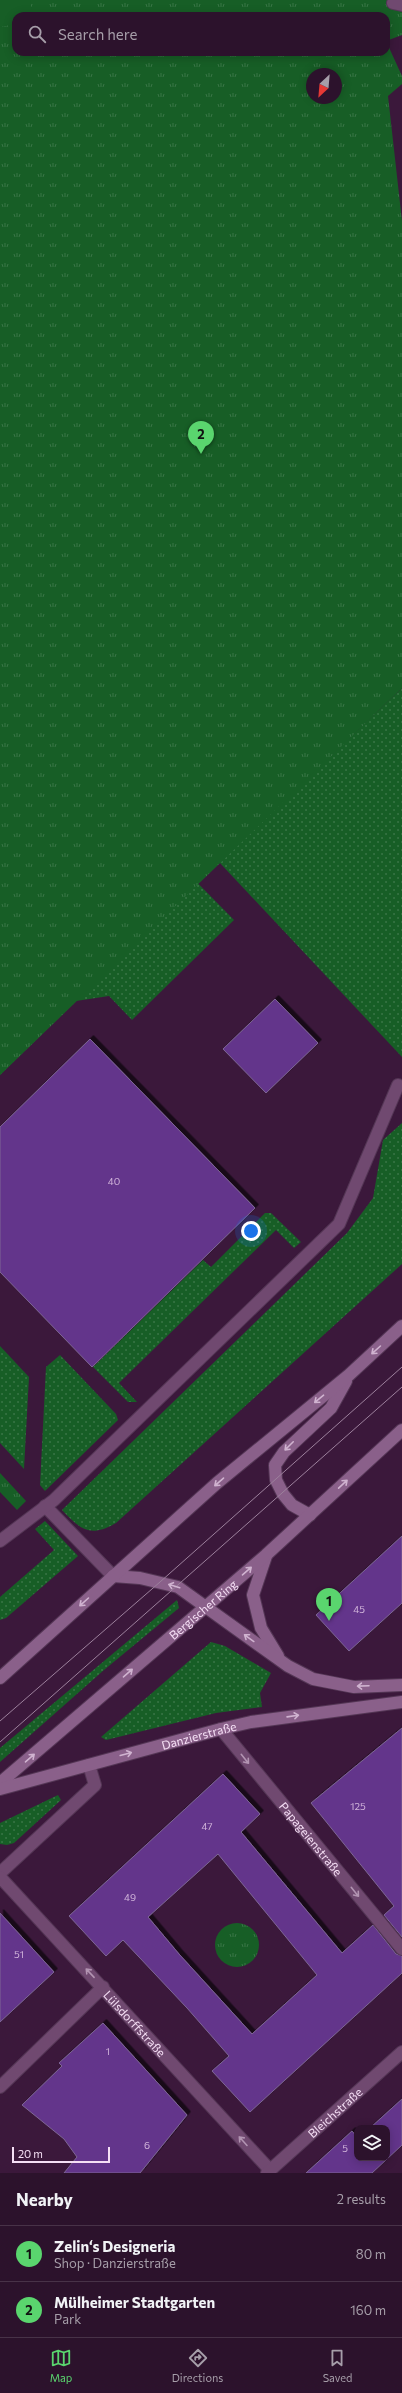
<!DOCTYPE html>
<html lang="en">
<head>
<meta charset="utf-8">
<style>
  body { margin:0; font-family:Commissioner,sans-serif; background:#382038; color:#f1f3f6 }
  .controls { position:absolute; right:12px; bottom:12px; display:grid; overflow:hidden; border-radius:8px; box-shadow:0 2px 10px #0003 }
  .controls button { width:36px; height:36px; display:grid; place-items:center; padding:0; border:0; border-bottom:1px solid #483248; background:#2c122c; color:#f1f3f6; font:20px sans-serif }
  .compass { position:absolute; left:306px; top:68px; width:36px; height:36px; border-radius:50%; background:#2c122c; box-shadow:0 2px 10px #0003; rotate:206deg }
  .scale { position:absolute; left:12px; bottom:10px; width:98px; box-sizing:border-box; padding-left:4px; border:2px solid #f5dff5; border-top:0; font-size:11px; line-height:14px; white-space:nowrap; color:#f5dff5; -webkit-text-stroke:3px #3b183b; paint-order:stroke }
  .you { position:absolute; left:251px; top:1231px; width:14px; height:14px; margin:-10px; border:3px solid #fff; border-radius:50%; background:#1a73e8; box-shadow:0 0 0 6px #1a73e833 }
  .badge { display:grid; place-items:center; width:26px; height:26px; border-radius:50%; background:#5ad56e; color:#111; font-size:13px; font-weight:700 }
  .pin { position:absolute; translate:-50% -33px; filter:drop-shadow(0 1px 2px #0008) }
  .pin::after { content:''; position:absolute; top:21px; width:14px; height:12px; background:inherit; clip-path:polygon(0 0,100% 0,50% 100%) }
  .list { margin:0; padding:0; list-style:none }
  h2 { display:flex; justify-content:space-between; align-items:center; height:52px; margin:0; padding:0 16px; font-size:17px }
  h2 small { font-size:13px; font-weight:400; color:#a69ea9 }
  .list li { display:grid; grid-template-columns:26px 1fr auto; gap:12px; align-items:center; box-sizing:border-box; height:56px; padding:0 16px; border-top:1px solid #483248 }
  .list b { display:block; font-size:15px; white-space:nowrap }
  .list p { margin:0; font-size:13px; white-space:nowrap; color:#a69ea9 }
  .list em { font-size:13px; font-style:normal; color:#a69ea9 }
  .icon { flex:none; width:22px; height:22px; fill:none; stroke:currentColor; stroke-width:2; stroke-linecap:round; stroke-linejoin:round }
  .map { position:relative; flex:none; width:402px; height:2173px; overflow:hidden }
  .search { position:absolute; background:#2c122c; box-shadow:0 2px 10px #0003; left:12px; right:12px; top:12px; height:44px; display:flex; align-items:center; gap:10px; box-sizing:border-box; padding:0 14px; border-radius:12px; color:#a69ea9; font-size:15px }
  .sheet { height:164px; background:#2c122c }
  nav { display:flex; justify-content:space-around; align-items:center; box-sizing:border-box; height:56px; border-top:1px solid #483248; background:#2c122c; font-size:11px; color:#a69ea9 }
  nav a { display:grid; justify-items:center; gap:2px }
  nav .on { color:#5ad56e }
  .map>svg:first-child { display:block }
  .grass { fill:url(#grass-dots) }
  .park { fill:url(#park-tufts); fill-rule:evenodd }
  .pitch { fill:#175e26 }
  .building { fill:#64358b; stroke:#7d6695; fill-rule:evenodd; filter:url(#shadow) }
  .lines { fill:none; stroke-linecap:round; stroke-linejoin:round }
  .lane-casing { stroke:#543655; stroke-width:14 }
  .street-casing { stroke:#543655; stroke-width:14 }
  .secondary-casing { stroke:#543655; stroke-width:14 }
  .lane { stroke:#704970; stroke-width:12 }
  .street { stroke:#704970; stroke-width:12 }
  .secondary { stroke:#8a608a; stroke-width:12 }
  .tram { stroke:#9c809c; stroke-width:1 }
  .oneway { stroke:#d0b3d0 }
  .oneway2 { stroke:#b294b2 }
  .labels { text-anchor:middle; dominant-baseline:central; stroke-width:3; stroke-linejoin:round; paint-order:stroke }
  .number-label { font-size:10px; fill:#d1b4da }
  .street-label { font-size:12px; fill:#f5dff5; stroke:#3b183b }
</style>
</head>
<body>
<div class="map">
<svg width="402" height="2173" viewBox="0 0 402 2173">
  <defs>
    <pattern id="grass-dots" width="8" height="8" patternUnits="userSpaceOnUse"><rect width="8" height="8" fill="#175e26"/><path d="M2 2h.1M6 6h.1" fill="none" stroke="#397546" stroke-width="1.8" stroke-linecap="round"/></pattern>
    <pattern id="park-tufts" width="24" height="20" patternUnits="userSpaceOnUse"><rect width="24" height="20" fill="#175e26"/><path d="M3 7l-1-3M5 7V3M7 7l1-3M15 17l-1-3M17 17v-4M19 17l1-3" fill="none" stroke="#397546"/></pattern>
    <filter id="shadow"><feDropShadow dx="3.5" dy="-3.5" stdDeviation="0" flood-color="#0009"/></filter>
  </defs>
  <rect width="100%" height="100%" fill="#3b183b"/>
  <g class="grass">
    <polygon points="402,688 402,1057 219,862"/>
    <polygon points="178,863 234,920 132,1020 109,996 76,1001 0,1075 0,1038"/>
    <path d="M402,1123v141l-286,259c-26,15 -35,7 -54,-13l285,-277 26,-35 10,-58z"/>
    <polygon points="265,1213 271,1213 301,1242 294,1248 276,1230 119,1383 137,1402 128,1402 93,1367 203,1260 211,1267"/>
    <polygon points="0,1346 29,1377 24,1469 0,1443"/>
    <polygon points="60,1355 116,1414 118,1420 45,1491 40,1485 46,1367"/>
    <polygon points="45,1521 78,1556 6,1618 0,1620 0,1597 54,1550 35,1529"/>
    <polygon points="177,1600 179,1608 104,1670 0,1762 0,1748"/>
    <polygon points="211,1642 225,1646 271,1673 260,1693 262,1707 216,1713 106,1740 101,1737"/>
    <polygon points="58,1795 61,1800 14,1843 7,1845 0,1844 0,1823"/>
  </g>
  <g class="park">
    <path d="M0,0h402v35l-16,6 16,35v8l-14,12 14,125v467l-402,387zM16,16h370v36h-370zM312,74h24v24h-24z"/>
    <polygon points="0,1473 26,1501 17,1510 0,1492"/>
    <circle cx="237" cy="1945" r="22"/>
  </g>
  <polygon class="pitch" points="0,0 30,0 33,16 16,16 16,24 0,27"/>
  <g class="building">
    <polygon points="275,999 318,1043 266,1093 223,1049"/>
    <polygon points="90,1039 255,1208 92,1367 0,1272 0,1127"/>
    <polygon points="402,1536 402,1603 349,1651 316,1615"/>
    <polygon points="402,1728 402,1937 384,1915 394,1906 311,1803"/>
    <path d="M223,1774l37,40 -19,18 101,121 31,-28 23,29 6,2v17l-152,139 -38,-41 17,-15 -42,-48 -64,-68 -17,16 -37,-40zM218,1854l99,121 -65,59 -73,-80 -31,-37z"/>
    <polygon points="0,1913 54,1972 0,2022"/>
    <polygon points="103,2023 187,2115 140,2173 64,2173 77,2157 64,2139 22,2105 62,2066 59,2063"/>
    <polygon points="402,2099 402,2145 372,2173 306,2173 352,2131 357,2137 357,2158 387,2158 387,2128 370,2128"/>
  </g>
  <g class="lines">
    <g class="lane-casing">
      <g id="lane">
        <polyline points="393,3 402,5"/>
        <polyline points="45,1506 113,1576"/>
        <polyline points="0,1541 54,1500 339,1224 398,1085"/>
        <polyline points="0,2087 103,1987"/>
      </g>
    </g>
    <g class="street-casing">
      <g id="street">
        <path id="s1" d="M221,1729l181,220"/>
        <polyline points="0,1873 95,1785 89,1765"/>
        <path id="s2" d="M0,1877l270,293"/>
        <path id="s3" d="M267,2173l135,-121"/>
      </g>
    </g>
    <g class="secondary-casing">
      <g id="secondary">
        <polyline points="310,1515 292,1505 283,1494 276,1480 275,1465 284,1452 331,1408 346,1381"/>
        <polyline points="266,1556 253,1595 261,1628 278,1656"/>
        <polyline points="113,1576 140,1578 178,1587 288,1666 313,1679 354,1687 402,1685"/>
        <polyline points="0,1678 217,1483 349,1375 402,1326"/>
        <path id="s4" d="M0,1783l266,-228 136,-125"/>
        <path id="s5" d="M0,1789l221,-60 30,-7 151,-20"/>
      </g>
    </g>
    <use href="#lane" class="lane"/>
    <use href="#street" class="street"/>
    <use href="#secondary" class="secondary"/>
    <g class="tram">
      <polyline points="0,1721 160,1582 402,1367"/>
      <polyline points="0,1742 402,1387"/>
    </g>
  </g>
  <defs><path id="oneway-shaft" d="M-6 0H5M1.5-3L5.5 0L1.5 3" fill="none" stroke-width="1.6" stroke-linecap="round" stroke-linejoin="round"/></defs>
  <g class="oneway">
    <use href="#oneway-shaft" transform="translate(376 1350) rotate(138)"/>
    <use href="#oneway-shaft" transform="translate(319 1399) rotate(140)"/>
    <use href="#oneway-shaft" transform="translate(289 1446) rotate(135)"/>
    <use href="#oneway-shaft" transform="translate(219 1482) rotate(139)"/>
    <use href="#oneway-shaft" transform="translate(343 1484) rotate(-43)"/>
    <use href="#oneway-shaft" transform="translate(247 1571) rotate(-41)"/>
    <use href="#oneway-shaft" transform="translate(174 1586) rotate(-163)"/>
    <use href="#oneway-shaft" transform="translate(84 1602) rotate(138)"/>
    <use href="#oneway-shaft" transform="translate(249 1638) rotate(-144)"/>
    <use href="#oneway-shaft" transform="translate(128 1673) rotate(-41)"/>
    <use href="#oneway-shaft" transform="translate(363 1686) rotate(178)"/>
    <use href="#oneway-shaft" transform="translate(293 1716) rotate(-8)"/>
    <use href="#oneway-shaft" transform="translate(126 1754) rotate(-15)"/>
    <use href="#oneway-shaft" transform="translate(30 1758) rotate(-41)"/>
  </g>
  <g class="oneway2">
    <use href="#oneway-shaft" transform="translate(245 1759) rotate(51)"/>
    <use href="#oneway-shaft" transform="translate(355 1892) rotate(51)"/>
    <use href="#oneway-shaft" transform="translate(90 1973) rotate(-133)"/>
    <use href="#oneway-shaft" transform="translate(243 2141) rotate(-132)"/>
  </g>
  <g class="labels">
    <g class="number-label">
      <text x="114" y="1181">40</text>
      <text x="359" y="1609">45</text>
      <text x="358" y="1806">125</text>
      <text x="207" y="1826">47</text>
      <text x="130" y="1897">49</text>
      <text x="19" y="1954">51</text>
      <text x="108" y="2051">1</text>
      <text x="147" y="2145">6</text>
      <text x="345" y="2148">5</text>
    </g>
    <g class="street-label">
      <text stroke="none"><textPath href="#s4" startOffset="267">Bergischer Ring</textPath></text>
      <text stroke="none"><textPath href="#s5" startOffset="206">Danzierstraße</textPath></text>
      <text stroke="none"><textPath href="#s1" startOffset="142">Papageienstraße</textPath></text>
      <text stroke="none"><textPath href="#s2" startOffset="199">Lülsdorffstraße</textPath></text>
      <text stroke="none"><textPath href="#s3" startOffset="91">Bleichstraße</textPath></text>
    </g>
  </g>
</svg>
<div class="controls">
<button><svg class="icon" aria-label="layers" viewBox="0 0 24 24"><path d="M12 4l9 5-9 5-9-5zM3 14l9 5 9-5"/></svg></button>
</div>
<svg class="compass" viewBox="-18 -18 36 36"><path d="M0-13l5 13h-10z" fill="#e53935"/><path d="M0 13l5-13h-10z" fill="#a69ea9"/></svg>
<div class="scale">20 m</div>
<div class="you"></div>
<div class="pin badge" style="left:329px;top:1621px">1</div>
<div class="pin badge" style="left:201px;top:454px">2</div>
<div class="search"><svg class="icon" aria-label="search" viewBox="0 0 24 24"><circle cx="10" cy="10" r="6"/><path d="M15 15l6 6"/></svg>Search here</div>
</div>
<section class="sheet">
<h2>Nearby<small>2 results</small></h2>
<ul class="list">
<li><span class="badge">1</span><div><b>Zelin‘s Designeria</b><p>Shop · Danzierstraße</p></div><em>80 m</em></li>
<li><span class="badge">2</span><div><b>Mülheimer Stadtgarten</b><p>Park</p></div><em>160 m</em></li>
</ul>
</section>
<nav>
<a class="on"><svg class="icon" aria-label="map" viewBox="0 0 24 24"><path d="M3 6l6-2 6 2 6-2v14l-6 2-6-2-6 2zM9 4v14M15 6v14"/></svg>Map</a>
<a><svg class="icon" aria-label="directions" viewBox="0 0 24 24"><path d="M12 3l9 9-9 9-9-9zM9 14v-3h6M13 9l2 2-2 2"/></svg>Directions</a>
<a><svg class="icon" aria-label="saved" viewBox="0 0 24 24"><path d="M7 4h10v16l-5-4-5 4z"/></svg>Saved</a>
</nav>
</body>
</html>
